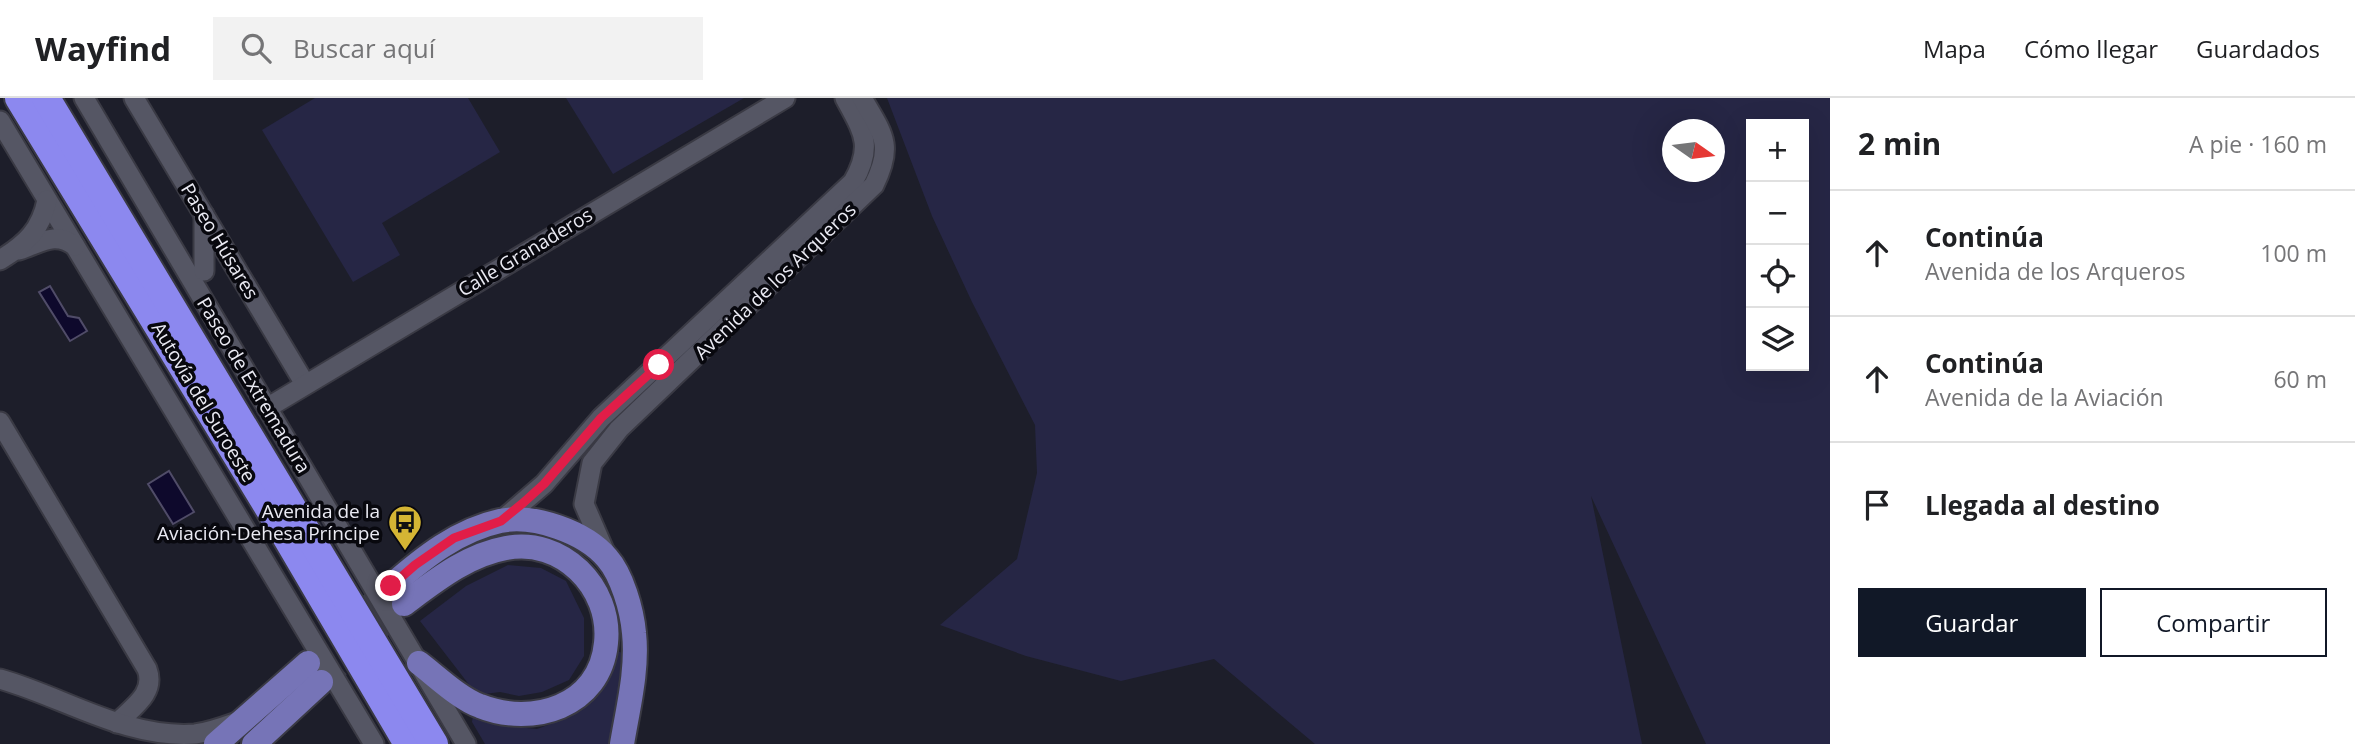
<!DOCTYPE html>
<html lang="es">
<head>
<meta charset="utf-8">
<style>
  body { margin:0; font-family:"Open Sans",sans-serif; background:#f2f2f2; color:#202124 }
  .controls { position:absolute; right:21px; top:21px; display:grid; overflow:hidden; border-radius:0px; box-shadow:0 7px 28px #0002 }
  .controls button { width:63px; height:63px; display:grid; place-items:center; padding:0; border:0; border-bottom:2px solid #e0e0e0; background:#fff; color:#202124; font:35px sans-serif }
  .compass { position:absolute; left:1662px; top:21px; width:63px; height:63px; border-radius:50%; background:#fff; box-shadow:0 7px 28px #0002; rotate:104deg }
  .stop { position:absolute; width:21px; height:21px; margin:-16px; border:5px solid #e11d48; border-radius:50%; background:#fff }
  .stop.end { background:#e11d48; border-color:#fff; box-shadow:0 2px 7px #0008 }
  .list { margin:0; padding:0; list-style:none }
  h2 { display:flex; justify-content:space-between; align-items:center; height:91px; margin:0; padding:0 28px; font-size:30px }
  h2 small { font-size:23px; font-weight:400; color:#757577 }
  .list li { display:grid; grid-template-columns:46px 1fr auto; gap:21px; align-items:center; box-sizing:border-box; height:126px; padding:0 28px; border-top:2px solid #e0e0e0 }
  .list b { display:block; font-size:26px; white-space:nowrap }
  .list p { margin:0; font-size:23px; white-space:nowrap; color:#757577 }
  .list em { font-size:23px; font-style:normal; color:#757577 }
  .actions { display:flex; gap:14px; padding:21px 28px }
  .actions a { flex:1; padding:16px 0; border:2px solid #111827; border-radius:0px; text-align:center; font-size:24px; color:#111827 }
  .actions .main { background:#111827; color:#fff }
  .icon { flex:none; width:38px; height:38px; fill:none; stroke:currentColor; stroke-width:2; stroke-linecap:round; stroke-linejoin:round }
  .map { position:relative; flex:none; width:1830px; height:646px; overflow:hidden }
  header { display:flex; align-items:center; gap:42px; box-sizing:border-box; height:98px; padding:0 35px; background:#fff; border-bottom:2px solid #e0e0e0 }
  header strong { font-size:33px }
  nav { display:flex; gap:38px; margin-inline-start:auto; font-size:24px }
  .search { width:490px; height:63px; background:#f2f2f2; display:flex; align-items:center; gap:18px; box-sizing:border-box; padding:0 24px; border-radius:0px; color:#757577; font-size:26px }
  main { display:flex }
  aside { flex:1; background:#fff }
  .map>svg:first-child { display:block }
  .green { fill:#262645; fill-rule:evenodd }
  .water { fill:#0e092c; stroke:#504c68; stroke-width:2 }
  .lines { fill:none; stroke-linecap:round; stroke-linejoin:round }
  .major-tunnel { stroke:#3c3d48; stroke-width:24; stroke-dasharray:24 12; stroke-linecap:butt }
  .minor-casing { stroke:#3a3a44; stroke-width:23 }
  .major-casing { stroke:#3a3a44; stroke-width:28 }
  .highway-casing { stroke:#3a3a44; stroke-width:32 }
  .minor { stroke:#555664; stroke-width:19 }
  .major { stroke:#7674b7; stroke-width:24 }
  .highway { stroke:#8c88ef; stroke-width:28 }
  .route { stroke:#e11d48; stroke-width:9 }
  .labels { text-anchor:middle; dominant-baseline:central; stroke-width:7; stroke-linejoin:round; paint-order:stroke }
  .street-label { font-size:19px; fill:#eaeaf3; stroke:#08080e }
  .poi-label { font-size:19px; fill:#eaeaf3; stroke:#08080e; text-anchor:end }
</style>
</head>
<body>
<header>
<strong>Wayfind</strong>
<div class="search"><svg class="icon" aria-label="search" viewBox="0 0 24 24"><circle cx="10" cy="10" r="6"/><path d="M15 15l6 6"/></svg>Buscar aquí</div>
<nav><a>Mapa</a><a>Cómo llegar</a><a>Guardados</a></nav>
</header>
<main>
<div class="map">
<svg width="1830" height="646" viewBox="0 0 1830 646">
  <rect width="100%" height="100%" fill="#1d1e2a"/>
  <g class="green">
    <polygon points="315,0 468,0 500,54 382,125 400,157 353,184 262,32"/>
    <polygon points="566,0 744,0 613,76"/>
    <path d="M887,0h943v646h-124l-115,-248 51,248h-327l-101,-85 -93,22 -95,-25 -86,-31 77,-66 20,-86 -2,-48 -63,-123 -40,-86zM1751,26h53v242h-53zM1672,32h42v42h-42z"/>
    <polygon points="508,467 541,470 566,483 584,520 584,558 569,582 542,594 519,598 500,594 477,597 420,523 466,488"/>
    <polygon points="615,551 625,557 611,646 485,646 472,624 473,617 505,628 537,631 572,618 600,591"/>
  </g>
  <g class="water">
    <polygon points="50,188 68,218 79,220 87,233 70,243 39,194"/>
    <polygon points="169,373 194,414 173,426 148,386"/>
  </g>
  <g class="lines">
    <g class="major-tunnel">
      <polyline points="308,565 391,488"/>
      <polyline points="321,584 404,506"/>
    </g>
    <g class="minor-casing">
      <g id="minor">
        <polyline points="84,0 466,646"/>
        <polyline points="134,0 305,286"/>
        <polyline points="0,23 374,646"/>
        <path d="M19,152c22,-7 36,-19 56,-4"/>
        <path d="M0,162c26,-16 41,-30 47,-60"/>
        <polyline points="204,173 204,117"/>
        <polyline points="267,310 785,0"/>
        <path d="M0,324l147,247c9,24 -14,38 -30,54"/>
        <path d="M501,423l43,-37 57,-66 252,-236c21,-37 10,-50 -8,-84"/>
        <path d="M607,459l-23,-53 8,-41 27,-34 255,-244c20,-40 9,-51 -12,-87"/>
        <path d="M0,581c64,18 126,60 195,55 15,-2 28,-7 42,-12"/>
      </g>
    </g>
    <g class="major-casing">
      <g id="major">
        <path d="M391,488c32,-28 67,-56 109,-65 34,-7 85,11 107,37 15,17 25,52 27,75 4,36 -6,75 -12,111"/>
        <path d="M404,506c31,-23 63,-49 102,-56 55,-11 106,39 100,95 -6,64 -74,84 -126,63 -20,-7 -44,-30 -61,-43"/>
        <polyline points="216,646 308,565"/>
        <polyline points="254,646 321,584"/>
      </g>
    </g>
    <g class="highway-casing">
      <g id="highway">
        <polyline points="19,0 284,435 408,646"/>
        <polyline points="46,0 434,646"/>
      </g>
    </g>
    <use href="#minor" class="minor"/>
    <use href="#major" class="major"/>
    <use href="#highway" class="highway"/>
  </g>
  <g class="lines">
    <polyline class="route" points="391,488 415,467 454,440 501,423 523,405 544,386 601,320 659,267"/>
  </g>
  <defs>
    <g id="bus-pin" transform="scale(1.75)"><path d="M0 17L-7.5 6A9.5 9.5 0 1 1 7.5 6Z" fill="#d5b534" stroke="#08080e"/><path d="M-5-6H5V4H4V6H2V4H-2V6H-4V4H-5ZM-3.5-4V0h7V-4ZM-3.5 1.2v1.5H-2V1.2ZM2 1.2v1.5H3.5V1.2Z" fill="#111"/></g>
  </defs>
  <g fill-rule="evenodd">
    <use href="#bus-pin" x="405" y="424"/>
  </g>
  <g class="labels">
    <g class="street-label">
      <text transform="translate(220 143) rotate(59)">Paseo Húsares</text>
      <text transform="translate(525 154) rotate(-31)">Calle Granaderos</text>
      <text transform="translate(775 183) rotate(-44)">Avenida de los Arqueros</text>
      <text transform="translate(254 287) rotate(59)">Paseo de Extremadura</text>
      <text transform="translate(204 304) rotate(59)">Autovía del Suroeste</text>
    </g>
    <g class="poi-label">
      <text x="380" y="413">Avenida de la<tspan x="380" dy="22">Aviación-Dehesa Príncipe</tspan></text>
    </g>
  </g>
</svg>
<div class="controls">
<button>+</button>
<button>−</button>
<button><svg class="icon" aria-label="locate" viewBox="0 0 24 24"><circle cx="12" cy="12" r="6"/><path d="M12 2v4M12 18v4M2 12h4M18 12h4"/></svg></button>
<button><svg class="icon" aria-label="layers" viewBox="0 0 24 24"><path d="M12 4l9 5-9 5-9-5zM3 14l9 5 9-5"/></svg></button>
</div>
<svg class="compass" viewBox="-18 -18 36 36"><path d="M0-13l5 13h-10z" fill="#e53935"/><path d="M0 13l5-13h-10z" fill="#757577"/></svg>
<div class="stop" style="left:659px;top:267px"></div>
<div class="stop end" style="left:391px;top:488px"></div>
</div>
<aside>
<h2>2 min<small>A pie · 160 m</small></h2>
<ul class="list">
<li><svg class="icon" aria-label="ahead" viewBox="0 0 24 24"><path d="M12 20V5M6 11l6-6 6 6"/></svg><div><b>Continúa</b><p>Avenida de los Arqueros</p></div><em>100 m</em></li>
<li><svg class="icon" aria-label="ahead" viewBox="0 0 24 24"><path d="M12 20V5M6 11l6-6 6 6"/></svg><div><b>Continúa</b><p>Avenida de la Aviación</p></div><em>60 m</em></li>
<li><svg class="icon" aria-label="arrive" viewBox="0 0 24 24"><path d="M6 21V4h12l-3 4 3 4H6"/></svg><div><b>Llegada al destino</b></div></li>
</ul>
<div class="actions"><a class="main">Guardar</a><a>Compartir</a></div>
</aside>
</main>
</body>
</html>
